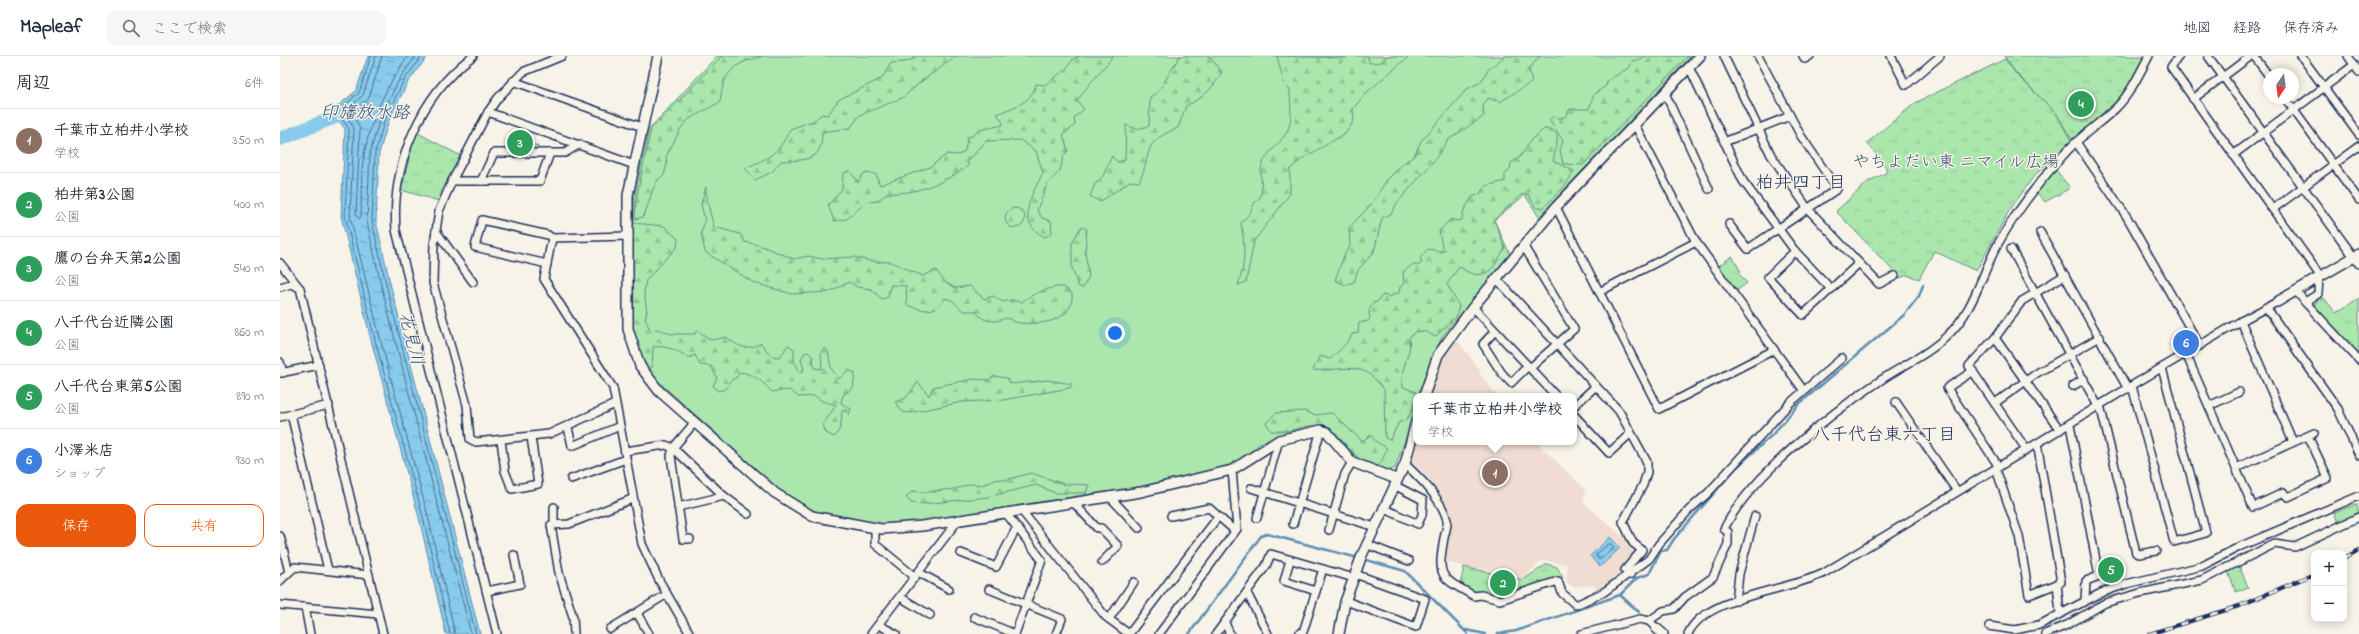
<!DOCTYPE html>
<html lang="ja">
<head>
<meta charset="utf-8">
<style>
  body { margin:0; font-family:"Indie Flower","Klee One",sans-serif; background:#f6f6f7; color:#1f2937 }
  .controls { position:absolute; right:12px; bottom:12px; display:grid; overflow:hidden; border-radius:8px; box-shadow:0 2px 10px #0003 }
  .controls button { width:36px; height:36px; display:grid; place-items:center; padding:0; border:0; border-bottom:1px solid #e0e1e3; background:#fff; color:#1f2937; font:20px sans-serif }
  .compass { position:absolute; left:1983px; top:12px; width:36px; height:36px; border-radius:50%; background:#fff; box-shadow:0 2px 10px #0003; rotate:193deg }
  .you { position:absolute; left:835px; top:277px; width:14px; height:14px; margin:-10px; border:3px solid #fff; border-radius:50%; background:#1a73e8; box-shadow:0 0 0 6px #1a73e833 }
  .badge { display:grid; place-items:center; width:26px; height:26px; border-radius:50%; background:#ea580c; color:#fff; font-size:13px; font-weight:700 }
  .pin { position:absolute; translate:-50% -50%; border:2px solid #fff; box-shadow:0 1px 4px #0006 }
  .popup { position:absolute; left:1133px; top:337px; width:164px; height:52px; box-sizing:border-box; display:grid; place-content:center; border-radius:8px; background:#fff; filter:drop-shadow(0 1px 3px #0005); font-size:13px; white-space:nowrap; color:#747a83 }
  .popup b { font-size:15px; color:#1f2937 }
  .popup::after { content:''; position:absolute; left:50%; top:100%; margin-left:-8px; border:8px solid transparent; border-top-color:#fff }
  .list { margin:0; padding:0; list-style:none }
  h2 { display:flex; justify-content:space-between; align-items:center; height:52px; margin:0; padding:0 16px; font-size:17px }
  h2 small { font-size:13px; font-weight:400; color:#747a83 }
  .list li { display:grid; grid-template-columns:26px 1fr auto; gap:12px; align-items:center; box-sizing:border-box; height:64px; padding:0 16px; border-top:1px solid #e0e1e3 }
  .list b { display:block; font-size:15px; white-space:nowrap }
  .list p { margin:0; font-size:13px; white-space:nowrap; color:#747a83 }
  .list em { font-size:13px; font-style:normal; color:#747a83 }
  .actions { display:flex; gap:8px; padding:12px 16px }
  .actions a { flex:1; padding:9px 0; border:1px solid #ea580c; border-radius:12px; text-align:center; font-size:14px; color:#ea580c }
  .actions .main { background:#ea580c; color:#fff }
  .icon { flex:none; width:22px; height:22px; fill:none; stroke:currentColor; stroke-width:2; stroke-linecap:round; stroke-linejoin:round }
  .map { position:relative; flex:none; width:2079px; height:578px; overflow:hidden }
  header { display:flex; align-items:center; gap:24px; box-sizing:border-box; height:56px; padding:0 20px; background:#fff; border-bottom:1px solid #e0e1e3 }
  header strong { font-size:19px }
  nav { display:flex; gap:22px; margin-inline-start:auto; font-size:14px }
  .search { width:280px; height:36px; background:#f6f6f7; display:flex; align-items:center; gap:10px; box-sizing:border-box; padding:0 14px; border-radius:12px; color:#747a83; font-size:15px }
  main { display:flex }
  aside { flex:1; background:#fff }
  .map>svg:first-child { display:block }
  .built { fill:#f0dcd3 }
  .grass { fill:#abe7ad; stroke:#638b86 }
  .forest { fill:url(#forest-firs); stroke:#638b86 }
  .park { fill:url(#park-tufts); stroke:#638b86 }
  .water { fill:url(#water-ripples); stroke:#5d8db2 }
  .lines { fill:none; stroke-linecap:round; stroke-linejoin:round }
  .shore { stroke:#476d96; stroke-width:1 }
  .stream { stroke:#5d8db2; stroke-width:2.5 }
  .river { stroke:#89cbea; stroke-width:14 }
  .minor-casing { stroke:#1b2f5e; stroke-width:10 }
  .tertiary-casing { stroke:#1b2f5e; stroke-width:12 }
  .minor { stroke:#f7f3e8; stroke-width:7 }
  .tertiary { stroke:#f7f3e8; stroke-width:9 }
  .rail-casing { stroke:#1b2f5e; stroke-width:4 }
  .rail { stroke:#f7f3e8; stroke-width:2.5; stroke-dasharray:8; stroke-linecap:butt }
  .labels { text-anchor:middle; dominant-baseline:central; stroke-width:3; stroke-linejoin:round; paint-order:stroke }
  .park-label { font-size:17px; fill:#38546e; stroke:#f7f3e8 }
  .water-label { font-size:18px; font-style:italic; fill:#365681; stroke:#f7f3e8 }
  .neighbourhood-label { font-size:18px; fill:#1b2f5e; stroke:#f7f3e8 }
</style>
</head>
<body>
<header>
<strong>Mapleaf</strong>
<div class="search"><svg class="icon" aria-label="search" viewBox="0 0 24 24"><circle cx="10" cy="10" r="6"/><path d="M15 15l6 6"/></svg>ここで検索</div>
<nav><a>地図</a><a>経路</a><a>保存済み</a></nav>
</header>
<main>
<aside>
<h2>周辺<small>6件</small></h2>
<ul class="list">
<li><span class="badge" style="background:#8d6e63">1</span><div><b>千葉市立柏井小学校</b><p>学校</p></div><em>350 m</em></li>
<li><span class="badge" style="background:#2e9e5b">2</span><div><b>柏井第3公園</b><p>公園</p></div><em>400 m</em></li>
<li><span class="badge" style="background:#2e9e5b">3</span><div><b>鷹の台弁天第2公園</b><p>公園</p></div><em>540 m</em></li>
<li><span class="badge" style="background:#2e9e5b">4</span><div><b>八千代台近隣公園</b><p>公園</p></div><em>860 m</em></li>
<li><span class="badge" style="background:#2e9e5b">5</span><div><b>八千代台東第5公園</b><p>公園</p></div><em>890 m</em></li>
<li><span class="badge" style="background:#3f7fe0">6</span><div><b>小澤米店</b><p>ショップ</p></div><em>930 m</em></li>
</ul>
<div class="actions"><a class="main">保存</a><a>共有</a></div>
</aside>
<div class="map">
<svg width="2079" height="578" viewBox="0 0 2079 578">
  <defs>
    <pattern id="forest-firs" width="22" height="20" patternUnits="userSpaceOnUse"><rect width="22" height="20" fill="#abe7ad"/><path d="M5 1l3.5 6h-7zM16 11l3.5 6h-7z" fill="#93c697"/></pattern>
    <pattern id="park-tufts" width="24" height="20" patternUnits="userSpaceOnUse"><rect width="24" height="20" fill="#abe7ad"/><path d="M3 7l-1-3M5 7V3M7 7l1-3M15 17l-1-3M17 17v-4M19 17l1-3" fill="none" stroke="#93c697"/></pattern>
    <pattern id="water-ripples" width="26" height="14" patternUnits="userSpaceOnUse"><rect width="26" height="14" fill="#89cbea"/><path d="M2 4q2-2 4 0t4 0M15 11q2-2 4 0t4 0" fill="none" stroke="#6fa5c1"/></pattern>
  </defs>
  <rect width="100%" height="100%" fill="#f7f3e8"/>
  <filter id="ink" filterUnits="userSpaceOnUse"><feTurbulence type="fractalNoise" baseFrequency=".025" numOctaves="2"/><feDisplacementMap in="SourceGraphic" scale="8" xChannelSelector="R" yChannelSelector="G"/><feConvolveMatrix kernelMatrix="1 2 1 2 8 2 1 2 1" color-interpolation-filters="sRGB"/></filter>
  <g filter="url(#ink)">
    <g class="built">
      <polygon points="1175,281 1200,314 1200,318 1217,340 1149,340 1156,315"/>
      <polygon points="1137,386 1256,386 1306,434 1303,446 1358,494 1340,517 1344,520 1320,536 1313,529 1294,531 1286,526 1288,509 1262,504 1243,524 1162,505 1172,461 1153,428 1133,406"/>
    </g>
    <path class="grass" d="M437,0h974l-152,161 -14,-22 -31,25 16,34 -66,80 -12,23 -14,39h-2l-5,28 -16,44 -9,4c-9,-4 -19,-6 -27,-12 -15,-11 -22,-33 -42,-34l-57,17 -18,17 -11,5 -91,22 -218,34 -41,3 -63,-11 -32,-17 -134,-120 -8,-13 -12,-41 2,-122 15,-71z"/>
    <g class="forest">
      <path d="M442,0h40c-7,4 -14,3 -20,7 -17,8 -20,23 -22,39l-31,17 -8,9 -15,29 1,7 -3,11c-13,7 -14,30 -21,42l-8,2 1,-19 15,-71z"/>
      <path d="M634,0h43l-35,25 -20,17 -42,17 -10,13 -28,4c1,30 -17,28 -41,29l-9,11 -17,8 -10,-12c24,-10 34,-14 45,-39l23,-8 9,-7 6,1 10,-15 44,-22 9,-15 13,-1 10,-3z"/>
      <path d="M800,0h33c-12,16 -25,28 -36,45l7,8 -10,9 1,7 -12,10 5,15 -5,8 -3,13 -12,12 -11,27 5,8 9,3 1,12 -7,4c-31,-15 -13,-43 -2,-64l-7,-22 -16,-11 -34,1 -13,15 -5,2v8c-22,16 -53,29 -81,27l-9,8 -12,1 -19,17 -13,2 -6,-16 14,-16 1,-15 6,-4 9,12 6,-9 12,1 4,11 50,-18 17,-13 11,1 7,-4 2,-14 5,-1 7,-6 24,-5 -1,-4 -5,-7c18,-8 34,-10 39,-30l9,1 22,-17 6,-9z"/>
      <path d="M900,0h29l13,16c-9,16 -19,26 -36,34l-8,22c-38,15 -24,22 -39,54l-9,-1 -30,21 -10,-6 5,-12 8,-8 9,-20 5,6 8,-2 1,-35 11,4 12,-3 1,-29 8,-5z"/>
      <path d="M997,0l69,2 1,-2h21l1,7 13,-1 4,-6h23l-44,38 -12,15 1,11 -8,13 -44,26 -12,10v25l-36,47 -8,41 -8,3c8,-21 7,-41 3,-62l9,-10 5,-11c12,-6 3,-25 7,-37 4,-11 16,-20 23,-30 9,-12 5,-31 5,-45l-6,-6z"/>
      <polygon points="1225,0 1260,0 1249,13 1252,26 1220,46 1208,42 1203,49 1204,60 1168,84 1153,106 1117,147 1111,158 1102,162 1094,196 1078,214 1074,226 1065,229 1055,224 1065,197 1070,190 1069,172 1093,146 1106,125 1125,106 1134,100 1141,85 1187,33 1201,26 1208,14"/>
      <polygon points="1363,0 1408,0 1303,109 1283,108 1280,94 1283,85 1270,64 1273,60 1279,62 1285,61 1290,53 1309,53 1314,38 1326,30 1327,25 1350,11 1352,5 1363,2"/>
      <path d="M1264,73h7l6,5v10l-4,17 21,10 -9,15 -22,22h-7l-8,-14 -7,1 -27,25 11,28c-8,13 -14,30 -32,26 -5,-1 -9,-5 -14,-7l-12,17 12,22 -3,11 -21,20 -8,-5 -11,-1 -7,7c4,16 -11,32 -6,49l13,5 -3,16 -6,12 -8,2 -9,18 -5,-2 -1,-49c-5,-5 -12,-14 -18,-17 -17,-8 -35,0 -53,-2l7,-14 10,3c6,-5 20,-18 22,-25l6,-1 1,-10 9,-2 2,-3 -1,-7 4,-8 4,-1 6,-7 8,2 2,-3 6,-1 1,-6 4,-3 -1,-12 10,-8 4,2 5,-3 -2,-5 8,-9 11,2 6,-1 -3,-4 -3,-15 12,-12 6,2 5,-1 1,-8 9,-15 8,-3 5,-8 20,-5v-7l5,-5 1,-6 9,-6 11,-17z"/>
      <path d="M426,131c-1,6 6,34 8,40l26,7 5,8 14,3 35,14 15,-3 13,3 32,-2 16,4 21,1 32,14 13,-6 9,12 10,6 15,-2 14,13 9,-3 10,6 8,-2 11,2c7,-7 31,-17 42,-15 2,1 5,5 8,6 3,28 -30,32 -52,30 -5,0 -9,-4 -14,-5 -10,5 -25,4 -30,-7h-12c-8,-4 -10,-14 -20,-12 -8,16 -24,11 -37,6l-1,-19 -15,-1 -3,12 -6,2 -11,-10 -14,-2 -8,-5 -20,10 -37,2 -38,-11 -49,-31 -4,-19 4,-12 -4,-17z"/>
      <circle cx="735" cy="162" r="10"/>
      <path d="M353,167l31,3 14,13 -1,8 -31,33 -2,12 3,20 -2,7 5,11 8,-1 13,5h24l2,-4 14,10 16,-3c10,10 21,14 34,6l10,13 9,1 8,-12 6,4v12l6,11 4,-3 -3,-9 3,-7 4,-1 5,5 1,11 8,1 -1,-17 4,-4 3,3 3,17 8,11 9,-9 7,3 -2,15 -10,7 -2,8 10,6 -2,6 -3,-4h-4c-1,10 0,19 -8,26l-8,-4 -3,-8 13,-20 -14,-4 -7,-5 -16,1 -10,-7 -17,2c-9,-10 -18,-18 -32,-20l-4,6 -5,2 -6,9 -7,2 -5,-5 4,-8 -6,-12 -11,-1 -5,-10 -7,3c-9,-8 -24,-13 -35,-11l-1,21 -4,1 -7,-14 -9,-33z"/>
      <polygon points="801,171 807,173 805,196 809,220 803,232 798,230 792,212 792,187"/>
      <polygon points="714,320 727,322 731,328 768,324 792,328 790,332 723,344 682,346 629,357 623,356 615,346 626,342 638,326 649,340 653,331 694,323 709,324"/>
      <polygon points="1025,355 1034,359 1052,357 1082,385 1091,379 1095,385 1107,392 1102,405 1098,410 1082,405 1072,396 1054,375 1047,370 1027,370 1008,375 991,375 986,367 996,357"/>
      <polygon points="751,417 784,428 809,429 806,437 775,437 756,429 708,441 644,448 631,447 626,441 633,435 643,436 675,433 690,428 702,429 718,423 726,424"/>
    </g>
    <g class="park">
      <polygon points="1724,0 1865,0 1853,27 1843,40 1792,84 1776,57 1736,17"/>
      <polygon points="1725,3 1735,17 1776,57 1791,85 1754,120 1729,155 1696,215 1654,195 1639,223 1627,219 1620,222 1556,155 1589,125 1606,117 1606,111 1587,87 1635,47"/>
      <polygon points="136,76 181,100 159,145 121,134"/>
      <polygon points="235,84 258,90 257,94 232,95"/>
      <polygon points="1776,114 1790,132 1765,146 1756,136"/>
      <polygon points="1452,200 1461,216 1459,218 1467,227 1455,236 1437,211"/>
      <polygon points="2044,242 2056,257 2079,242 2079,301 2032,249"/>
      <polygon points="2077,448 2079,458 2059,468 2054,457"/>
      <polygon points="1838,506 1841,519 1824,522 1821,510"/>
      <polygon points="1267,508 1277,511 1283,522 1220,542 1196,538 1180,529 1184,511 1243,524"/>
      <polygon points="1959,509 1968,531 1956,536 1948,516"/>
    </g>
    <g class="water">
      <polygon points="88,0 148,0 128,26 109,64 99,97 96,165 110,227 200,578 166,578 139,462 91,284 61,160 65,73 59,65 37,67 76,35"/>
      <polygon points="1330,481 1340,492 1320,511 1310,500"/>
    </g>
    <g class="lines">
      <g class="shore">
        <polyline points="91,0 79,37 53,59 62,63 69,73 65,160 95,284 143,461 170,578"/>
        <polyline points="96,0 83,39 64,57 74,72 70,160 100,282 148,460 175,578"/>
        <path d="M102,0l-13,42 -16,15 7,16 -4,85 3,5 2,-2c1,-21 -1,-46 4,-67 7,-35 23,-66 43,-94"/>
        <polyline points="136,0 120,22 100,62 90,97 87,166 101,229 191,578"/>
        <polyline points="142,0 124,24 105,63 95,97 92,165 106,228 196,578"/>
        <polygon points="1329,488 1331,488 1334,492 1319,504 1316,499"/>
      </g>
      <g class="stream">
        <polyline points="1083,503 1125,515 1188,578"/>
        <polyline points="1340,539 1359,556"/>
        <polyline points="1186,574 1205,578"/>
        <polyline points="909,578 981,480 987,478 1078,502"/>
        <polyline points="1218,578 1236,575 1340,539 1357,522 1369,518 1381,495 1387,494 1394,483 1456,412 1493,378 1519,348 1624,259 1639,240 1643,229"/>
      </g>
      <polyline class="river" points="0,83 55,61"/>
      <g class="minor-casing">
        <g id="minor">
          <path d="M193,0c-53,39 -82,109 -77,174l101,404"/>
          <polyline points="282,0 243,16 218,42 208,56 172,125 159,155 154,188 153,227 187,349 190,383 196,386 269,378 335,348"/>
          <polyline points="1444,0 1491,99 1528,153 1599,228 1615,220"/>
          <polyline points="1523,0 1525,3 1530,0"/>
          <polyline points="1611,0 1626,29 1660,0"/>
          <polyline points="1899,0 1891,11 2041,221"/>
          <polyline points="1928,0 2079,208"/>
          <polyline points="1974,0 1989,20"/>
          <polyline points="2021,0 2079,79"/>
          <polyline points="2068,0 2079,16"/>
          <polyline points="1409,11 1463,125 1515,195 1551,233"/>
          <polyline points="233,25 362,71"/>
          <polyline points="1385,37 1429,133"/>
          <polyline points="2005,42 2079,144"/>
          <polyline points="1913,43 1971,0"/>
          <polyline points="208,56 354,109"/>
          <polyline points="1355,69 1416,186 1524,335"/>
          <polyline points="1444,86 1510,60"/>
          <polyline points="1796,86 1847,161 1920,290"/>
          <polyline points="1953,99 2074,9"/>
          <polyline points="172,125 260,125 270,97"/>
          <polyline points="201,125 214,97 285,97 300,88"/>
          <polyline points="1276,151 1379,353 1494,294"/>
          <polyline points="1993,153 2079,90"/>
          <polyline points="1449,168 1468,193 1557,133 1521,80 1478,0"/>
          <polyline points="156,175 193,226"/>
          <polyline points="1760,176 1848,333"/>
          <polyline points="272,182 264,223 333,332 362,488 379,524 410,578"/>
          <polyline points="1243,189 1294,273 1250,312"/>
          <polyline points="1731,193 1818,350"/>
          <polyline points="1515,195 1488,221 1523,259 1578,208"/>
          <polyline points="0,207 18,230"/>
          <polyline points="267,208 195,191 202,164 268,179 272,182 349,180"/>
          <polyline points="1216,222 1339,355 1367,406 1367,416 1363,429 1343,466 1353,487 1362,494 1345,514 1350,519"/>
          <polyline points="0,231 11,228 20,232 103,578"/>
          <polyline points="1319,236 1416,186"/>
          <polyline points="2017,236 2025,246 2038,238 2039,222"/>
          <polyline points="2025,246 2079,304"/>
          <polyline points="1193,251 1276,340"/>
          <polyline points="1986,251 2058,353 2079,399"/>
          <polyline points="1961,265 2013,386"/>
          <polyline points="1215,275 1203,288 1221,316 1231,327 1248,310"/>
          <polyline points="1715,282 1780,374"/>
          <polyline points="1906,298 1973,451 2003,437 2008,441 2048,422 2028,380"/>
          <polyline points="0,306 3,317"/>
          <polyline points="1693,315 1667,332 1719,411"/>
          <polyline points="0,317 39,309"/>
          <polyline points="1793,330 1804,323"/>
          <polyline points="1852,330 1894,486 1926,477 1882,312"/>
          <polyline points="1616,346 1677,435"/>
          <polyline points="1715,347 1757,317 1820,281"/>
          <polyline points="1820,349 1856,497 1859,498 1876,495"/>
          <polyline points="1294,350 1316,330"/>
          <polyline points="1929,350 1959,336"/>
          <polyline points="11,358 48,514"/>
          <polyline points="1294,359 1329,397 1351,377"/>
          <polyline points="0,361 49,349"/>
          <polyline points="1790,369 1819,520 1806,525 1805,544"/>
          <polyline points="288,371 292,390 340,370"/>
          <polyline points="221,384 225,415 232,433 258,428 251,381"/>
          <polyline points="1746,393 1689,310 1715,282 1742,245 1785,219"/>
          <polyline points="345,395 386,389 393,392 444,440 468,458"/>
          <path d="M1125,408c15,14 36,34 42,56 1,5 -2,13 -3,18 -7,40 -4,39 30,58l7,-1 19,5 58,-19 4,12 14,12 28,-13 45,-33 10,-15 29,-33 20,-18 82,-90 52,-45"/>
          <polyline points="1956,412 2034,377"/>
          <polyline points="1716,413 1739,480 1749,539 1777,528 1781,526 1757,387"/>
          <polyline points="291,423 346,403"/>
          <polyline points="971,432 1095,471"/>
          <polyline points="829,440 859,472"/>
          <polyline points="793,446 817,472 821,472 838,490 822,506"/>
          <polyline points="274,451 274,469"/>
          <polyline points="398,451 444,440"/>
          <polyline points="1103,452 1138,468 1142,459 1143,444 1114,429"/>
          <polyline points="741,454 826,561 849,578"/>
          <polyline points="725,456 762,504 735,578"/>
          <polyline points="891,460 929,452 955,475"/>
          <polyline points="977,462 999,384"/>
          <polyline points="1013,468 1041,374"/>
          <polyline points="595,472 595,488 635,521"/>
          <polyline points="1049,474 1065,418 1072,406"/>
          <polyline points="0,480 9,516 0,525"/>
          <polyline points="410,483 403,483 391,400 393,392 415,366"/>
          <polyline points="1086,488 1129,505"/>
          <polyline points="681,497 716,511 737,471"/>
          <polyline points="1010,504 1004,525 1036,535"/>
          <polyline points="9,516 15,511 89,519"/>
          <polyline points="638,516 669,533"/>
          <polyline points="1777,528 1780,557"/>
          <polyline points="709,533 782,563 776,578"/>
          <polyline points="207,535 240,528 234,499"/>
          <polyline points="967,537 988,578"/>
          <polyline points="620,541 650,559"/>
          <polyline points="1066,545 1136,571 1145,543 1075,518"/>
          <polyline points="1456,545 1459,518 1475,460"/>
          <polyline points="0,549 98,558"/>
          <polyline points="25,551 30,578"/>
          <polyline points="357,557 369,578"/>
          <polyline points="694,561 735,578"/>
          <polyline points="829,563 854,526"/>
          <path d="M1369,565l14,-10 11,-2 11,-12 28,-20 15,-33v-12l-4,-3c27,-54 106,-115 157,-149 22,-15 48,-26 67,-45 26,-24 34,-63 51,-93 19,-33 42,-63 68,-91 15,-16 33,-28 49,-43 15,-15 23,-34 33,-52"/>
          <polyline points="945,567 950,578"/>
          <polyline points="599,569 616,578"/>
          <polyline points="1709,570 1735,574 1759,569 1821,537 1846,528 1922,510 1961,490 2079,440"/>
          <polyline points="330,573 387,538"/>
          <polyline points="294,578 293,561 279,517 271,469 289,468 352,443"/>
          <polyline points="591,578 679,463"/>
          <polyline points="849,578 938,461"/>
          <polyline points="879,578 957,473 952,414"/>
          <polyline points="936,578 986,510 991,498 1074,522"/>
          <polyline points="1019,578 1023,576 1043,513"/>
          <polyline points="1301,578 1360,563 1369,565 1376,572"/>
          <path d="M1408,578c16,-38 101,-43 136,-61l322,-196 95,-56 36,-19"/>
          <polyline points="1765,578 1787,569 1825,547 1860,537 1922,524 1994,488 2015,491 2079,461"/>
        </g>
      </g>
      <g class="tertiary-casing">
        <g id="tertiary">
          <polyline points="378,0 348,139 348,273 360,310 379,335 495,437 532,460 601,473 642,470 861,436 952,414 999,384 1041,374 1047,376 1072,406 1116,423"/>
          <polyline points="1997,246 2079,198"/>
          <polyline points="1144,340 1158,299 1193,251 1276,151 1420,0"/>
          <polyline points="1376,572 1383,578"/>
          <polyline points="1059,578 1065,546 1082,499 1125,408 1136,366"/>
        </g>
      </g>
      <use href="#minor" class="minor"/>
      <use href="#tertiary" class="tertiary"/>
      <g class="rail-casing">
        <g id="rail">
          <polyline points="2064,502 2079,494"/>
          <polyline points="1869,578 1959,550 2034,518"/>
        </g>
      </g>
      <use href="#rail" class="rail"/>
    </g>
  </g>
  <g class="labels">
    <g class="park-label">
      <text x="1676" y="106">やちよだい東 ニマイル広場</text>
    </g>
    <g class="water-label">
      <text x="85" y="58">印旛放水路</text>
      <text transform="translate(130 283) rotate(76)">花見川</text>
    </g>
    <g class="neighbourhood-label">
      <text x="1521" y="128">柏井四丁目</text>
      <text x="1604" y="380">八千代台東六丁目</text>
    </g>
  </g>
</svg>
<div class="controls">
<button>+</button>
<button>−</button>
</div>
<svg class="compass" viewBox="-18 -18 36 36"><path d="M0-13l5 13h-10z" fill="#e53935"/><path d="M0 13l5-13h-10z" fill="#747a83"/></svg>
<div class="you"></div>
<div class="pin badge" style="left:1215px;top:417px;background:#8d6e63">1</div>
<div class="popup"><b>千葉市立柏井小学校</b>学校</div>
<div class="pin badge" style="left:1223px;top:527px;background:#2e9e5b">2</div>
<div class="pin badge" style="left:240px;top:87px;background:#2e9e5b">3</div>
<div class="pin badge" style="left:1801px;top:48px;background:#2e9e5b">4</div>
<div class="pin badge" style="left:1831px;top:514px;background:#2e9e5b">5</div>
<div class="pin badge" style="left:1906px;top:287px;background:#3f7fe0">6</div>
</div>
</main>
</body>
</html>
